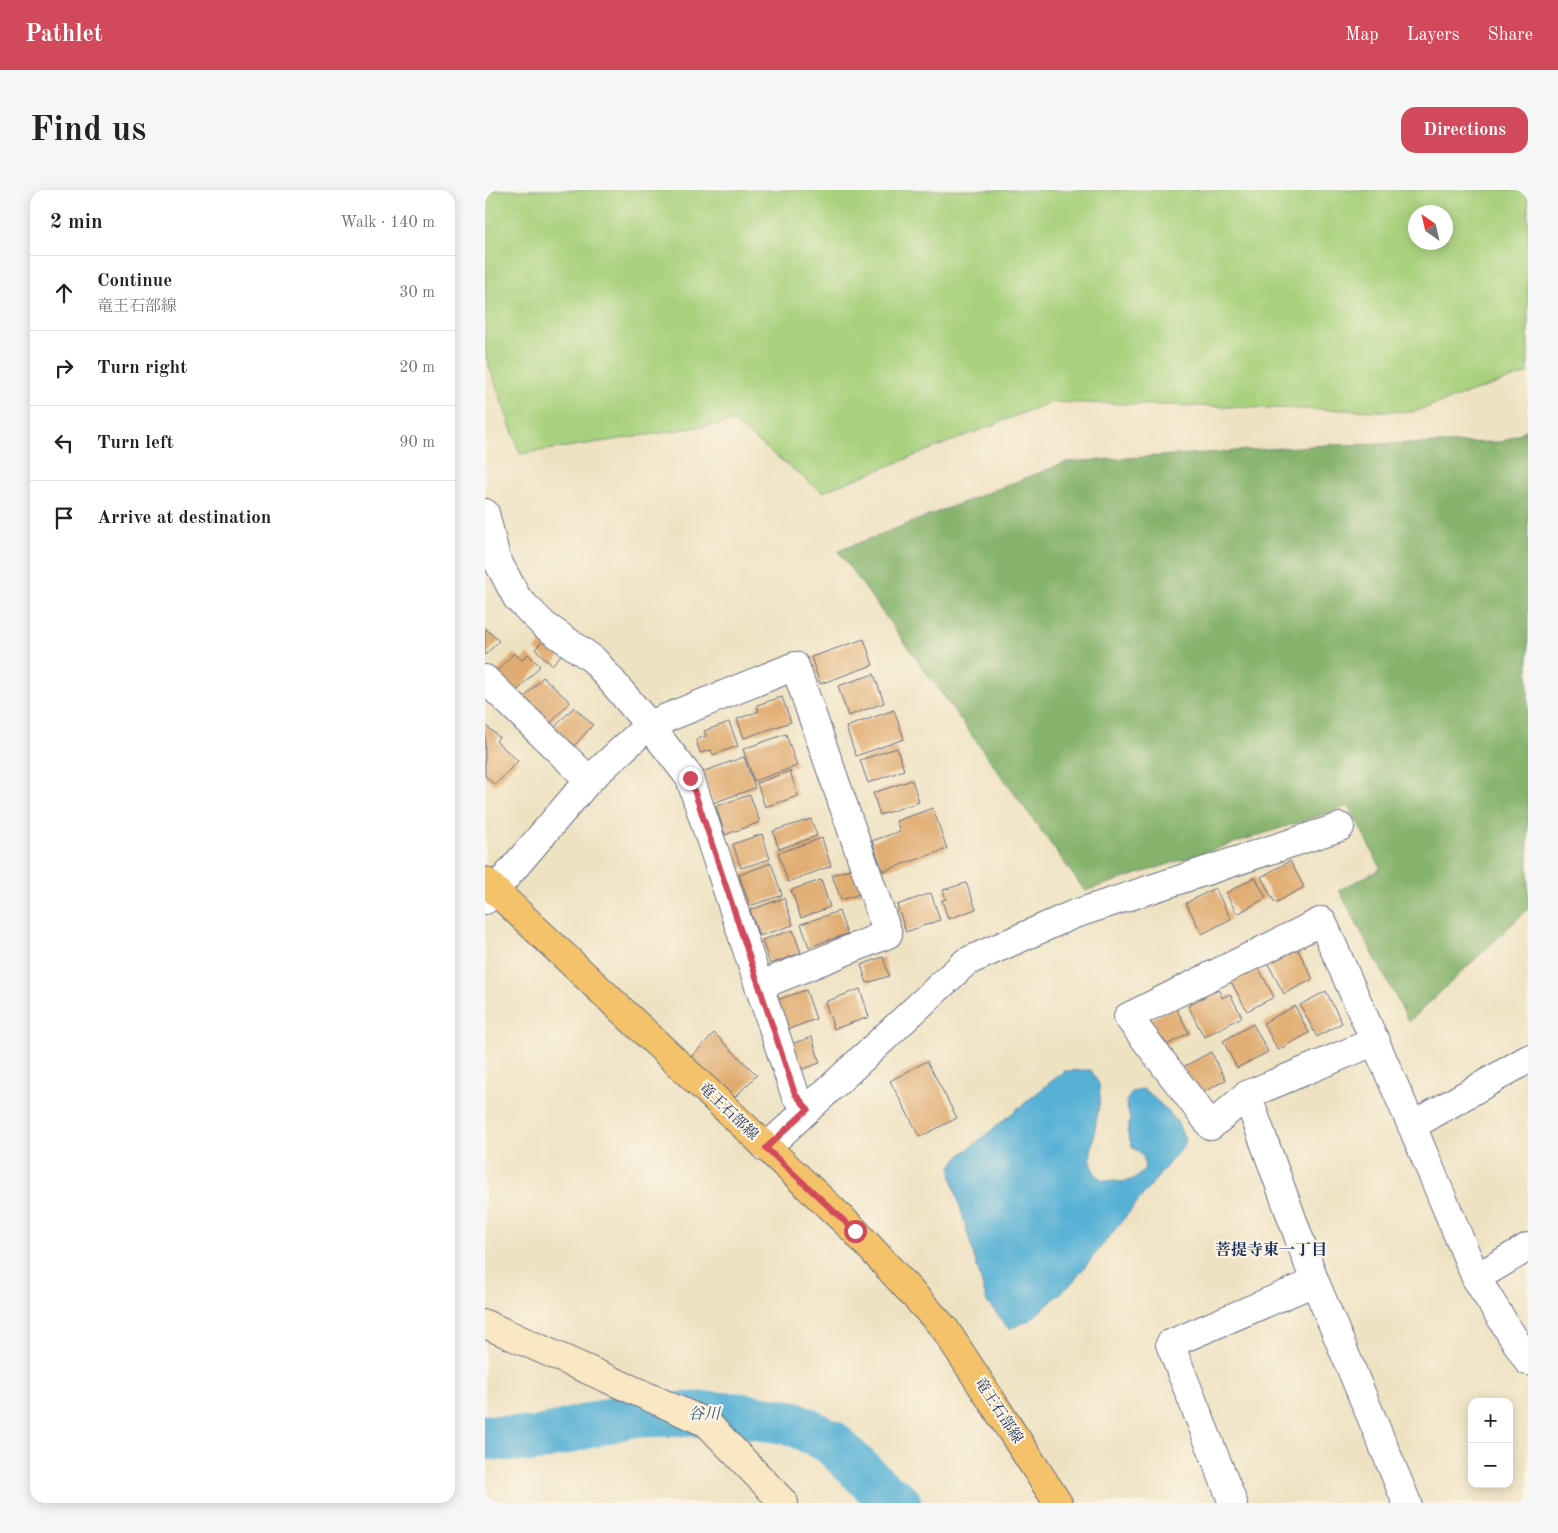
<!DOCTYPE html>
<html lang="en">
<head>
<meta charset="utf-8">
<style>
  body { margin:0; font-family:"Old Standard TT","Noto Serif JP",serif; background:#f6f6f6; color:#222 }
  .controls { position:absolute; right:15px; bottom:15px; display:grid; overflow:hidden; border-radius:10px; box-shadow:0 2px 12px #0003 }
  .controls button { width:45px; height:45px; display:grid; place-items:center; padding:0; border:0; border-bottom:1px solid #e0e0e0; background:#fff; color:#222; font:25px sans-serif }
  .compass { position:absolute; left:923px; top:15px; width:45px; height:45px; border-radius:50%; background:#fff; box-shadow:0 2px 12px #0003; rotate:326deg }
  .stop { position:absolute; width:15px; height:15px; margin:-11px; border:4px solid #d1495b; border-radius:50%; background:#fff }
  .stop.end { background:#d1495b; border-color:#fff; box-shadow:0 1px 5px #0008 }
  .list { margin:0; padding:0; list-style:none }
  h2 { display:flex; justify-content:space-between; align-items:center; height:65px; margin:0; padding:0 20px; font-size:21px }
  h2 small { font-size:16px; font-weight:400; color:#767676 }
  .list li { display:grid; grid-template-columns:32px 1fr auto; gap:15px; align-items:center; box-sizing:border-box; height:75px; padding:0 20px; border-top:1px solid #e0e0e0 }
  .list b { display:block; font-size:19px; white-space:nowrap }
  .list p { margin:0; font-size:16px; white-space:nowrap; color:#767676 }
  .list em { font-size:16px; font-style:normal; color:#767676 }
  .icon { flex:none; width:28px; height:28px; fill:none; stroke:currentColor; stroke-width:2; stroke-linecap:round; stroke-linejoin:round }
  .map { position:relative; flex:none; width:1043px; height:1313px; overflow:hidden; border-radius:15px }
  header { display:flex; align-items:center; gap:30px; box-sizing:border-box; height:70px; padding:0 25px; background:#d1495b; color:#fff }
  header strong { font-size:24px }
  nav { display:flex; gap:28px; margin-inline-start:auto; font-size:18px }
  .intro { display:flex; align-items:center; justify-content:space-between; box-sizing:border-box; height:120px; padding:0 30px }
  h1 { margin:0; font-size:35px }
  .button { padding:12px 22px; border-radius:15px; background:#d1495b; color:#fff; font-size:18px; font-weight:700 }
  main { display:flex; gap:30px; padding:0 30px }
  aside { flex:1; background:#fff; border-radius:15px; box-shadow:0 2px 12px #0003 }
  .map>svg:first-child { display:block }
  .green { fill:#a8d17d; stroke:#62806e; fill-rule:evenodd }
  .forest { fill:#86b36c; stroke:#507165 }
  .water { fill:#57b1d5; stroke:#39709a }
  .lines { fill:none; stroke-linecap:round; stroke-linejoin:round }
  .river { stroke:#57b1d5; stroke-width:45 }
  .building { fill:#e0ac71 }
  .street-casing { stroke:#656e81; stroke-width:30 }
  .secondary-casing { stroke:#656e81; stroke-width:30 }
  .primary-casing { stroke:#656e81; stroke-width:30 }
  .street { stroke:#fff; stroke-width:28 }
  .secondary { stroke:#fae7c3; stroke-width:28 }
  .primary { stroke:#f3c26a; stroke-width:28 }
  .route { stroke:#d1495b; stroke-width:6 }
  .labels { text-anchor:middle; dominant-baseline:central; stroke-width:4.5; stroke-linejoin:round; paint-order:stroke }
  .street-label { font-size:15px; fill:#1b2f5e; stroke:#fcf5e5 }
  .neighbourhood-label { font-size:16px; font-weight:bold; fill:#1b2f5e; stroke:#fcf5e5 }
  .water-label { font-size:16px; font-style:italic; fill:#2d5682; stroke:#fcf5e5 }
</style>
</head>
<body>
<header>
<strong>Pathlet</strong>
<nav><a>Map</a><a>Layers</a><a>Share</a></nav>
</header>
<div class="intro"><h1>Find us</h1><a class="button">Directions</a></div>
<main>
<aside>
<h2>2 min<small>Walk · 140 m</small></h2>
<ul class="list">
<li><svg class="icon" aria-label="ahead" viewBox="0 0 24 24"><path d="M12 20V5M6 11l6-6 6 6"/></svg><div><b>Continue</b><p>竜王石部線</p></div><em>30 m</em></li>
<li><svg class="icon" aria-label="right" viewBox="0 0 24 24"><path d="M7 20v-9h11M14 6l5 5-5 5"/></svg><div><b>Turn right</b></div><em>20 m</em></li>
<li><svg class="icon" aria-label="left" viewBox="0 0 24 24"><path d="M17 20v-9H6M10 6l-5 5 5 5"/></svg><div><b>Turn left</b></div><em>90 m</em></li>
<li><svg class="icon" aria-label="arrive" viewBox="0 0 24 24"><path d="M6 21V4h12l-3 4 3 4H6"/></svg><div><b>Arrive at destination</b></div></li>
</ul>
</aside>
<div class="map">
<svg width="1043" height="1313" viewBox="0 0 1043 1313">
  <rect width="100%" height="100%" fill="#fcf5e5"/>
  <filter id="ink" filterUnits="userSpaceOnUse"><feTurbulence type="fractalNoise" baseFrequency=".02" numOctaves="2"/><feDisplacementMap in="SourceGraphic" scale="10" xChannelSelector="R" yChannelSelector="G"/><feConvolveMatrix kernelMatrix="1 2 1 2 8 2 1 2 1" color-interpolation-filters="sRGB"/></filter>
  <filter id="wash" filterUnits="userSpaceOnUse"><feTurbulence type="fractalNoise" baseFrequency=".0096" numOctaves="4" result="noise"/><feDisplacementMap in="SourceGraphic" scale="20" xChannelSelector="R" yChannelSelector="G"/><feGaussianBlur stdDeviation="1.12" result="paint"/><feColorMatrix in="noise" values="0 0 0 0 0 0 0 0 0 0 0 0 0 0 0 0 0 1.4 0 .05"/><feComposite in="paint" operator="in"/></filter>
  <g filter="url(#wash)">
    <rect width="100%" height="100%" fill="#efe2c3"/>
    <path class="green" d="M0,0h1043v183l-115,39 -362,-10 -229,90 -89,-70 -213,32 -35,-100zM931,22h30v30h-30z"/>
    <polygon class="forest" points="1043,239 1043,719 924,832 854,700 896,679 864,616 600,701 353,361 582,272 843,255 1017,252"/>
    <polygon class="water" points="606,880 614,894 615,909 605,968 609,982 617,990 639,992 651,988 660,978 658,966 647,957 642,941 645,931 641,912 647,902 659,899 682,920 692,932 701,952 586,1094 545,1130 524,1139 502,1112 467,988 466,977 471,969 579,881"/>
    <g class="lines">
      <polyline class="river" points="0,1247 49,1250 145,1225 217,1224 254,1225 308,1233 346,1252 395,1300 414,1313"/>
    </g>
    <g id="blocks">
      <g class="building">
        <polygon points="0,438 14,451 0,465"/>
        <polygon points="379,449 388,475 335,494 326,467"/>
        <polygon points="59,450 76,465 67,475 50,459"/>
        <polygon points="29,463 37,470 43,464 55,476 32,501 11,482"/>
        <polygon points="389,484 399,513 363,526 353,496"/>
        <polygon points="58,487 85,512 64,535 37,510"/>
        <polygon points="297,507 306,532 259,548 252,529 274,521 272,515"/>
        <polygon points="89,517 108,535 87,558 67,540"/>
        <polygon points="409,520 419,549 371,566 361,537"/>
        <polygon points="244,532 253,556 228,565 226,560 215,563 211,550 221,546 219,541"/>
        <polygon points="0,535 14,547 11,551 33,571 10,595 0,586"/>
        <polygon points="301,544 312,576 269,591 258,559"/>
        <polygon points="412,558 419,580 383,593 375,570"/>
        <polygon points="259,567 270,598 228,613 217,582"/>
        <polygon points="305,581 313,606 280,617 272,593"/>
        <polygon points="427,590 434,612 395,625 388,603"/>
        <polygon points="265,605 275,632 240,645 231,616"/>
        <polygon points="448,618 462,659 398,681 387,651 415,641 411,631"/>
        <polygon points="326,629 332,646 294,659 288,641"/>
        <polygon points="277,644 285,669 256,678 248,654"/>
        <polygon points="337,648 346,676 303,692 293,663"/>
        <polygon points="805,671 819,697 790,713 776,687"/>
        <polygon points="286,673 297,705 265,716 254,685"/>
        <polygon points="368,678 377,703 356,710 347,685"/>
        <polygon points="770,687 781,708 752,724 741,703"/>
        <polygon points="336,690 345,717 316,728 306,700"/>
        <polygon points="481,693 491,719 463,729 457,710 461,709 458,700"/>
        <polygon points="730,698 746,729 717,744 701,713"/>
        <polygon points="446,703 455,730 421,742 412,715"/>
        <polygon points="299,708 308,735 274,746 265,720"/>
        <polygon points="354,721 362,744 324,757 316,734"/>
        <polygon points="308,740 316,763 285,774 277,750"/>
        <polygon points="811,756 828,789 799,804 782,772"/>
        <polygon points="398,767 404,786 382,793 376,775"/>
        <polygon points="772,775 789,807 762,821 745,790"/>
        <polygon points="375,799 384,827 349,839 340,812"/>
        <polygon points="733,799 737,808 745,804 757,827 719,847 703,816"/>
        <polygon points="321,800 331,829 296,842 286,812"/>
        <polygon points="841,801 857,833 832,847 815,815"/>
        <polygon points="690,816 704,843 678,857 663,831"/>
        <polygon points="810,816 824,843 793,860 778,833"/>
        <polygon points="768,834 783,862 752,878 738,851"/>
        <polygon points="229,843 272,885 247,910 205,868"/>
        <polygon points="327,847 335,873 309,882 300,856"/>
        <polygon points="726,862 741,890 713,905 698,877"/>
        <polygon points="442,871 472,928 435,947 405,891"/>
      </g>
    </g>
  </g>
  <g filter="url(#ink)">
    <use href="#blocks" fill-opacity="0" stroke="#656e81" stroke-width="1"/>
    <g class="lines">
      <g class="street-casing">
        <g id="street">
          <polyline points="0,323 11,368 32,408 59,435 109,470 164,535 205,588 310,904 323,919 281,958"/>
          <polyline points="0,489 104,590"/>
          <polyline points="0,710 10,700 104,590 164,535 310,476 403,744 274,796"/>
          <polyline points="891,851 762,905 726,936 643,827 837,731 927,936 991,1088 1043,1171"/>
          <polyline points="762,905 830,1092 922,1313"/>
          <polyline points="323,919 481,772 587,725 855,637"/>
          <polyline points="927,936 1043,869"/>
          <polyline points="991,1088 1043,1057"/>
          <polyline points="748,1313 685,1154 830,1092"/>
        </g>
      </g>
      <g class="secondary-casing">
        <polyline id="secondary" points="0,1134 222,1233 299,1313"/>
      </g>
      <g class="primary-casing">
        <polyline id="primary" points="0,691 370,1041 460,1139 573,1313"/>
      </g>
      <use href="#street" class="street"/>
      <use href="#secondary" class="secondary"/>
      <use href="#primary" class="primary"/>
    </g>
  </g>
  <g class="lines" filter="url(#ink)">
    <polyline class="route" points="205,588 310,904 323,919 281,958 370,1041"/>
  </g>
  <g class="labels">
    <g class="street-label">
      <text transform="translate(243 922) rotate(44)">竜王石部線</text>
      <text transform="translate(513 1221) rotate(57)">竜王石部線</text>
    </g>
    <g class="neighbourhood-label">
      <text x="786" y="1061">菩提寺東一丁目</text>
    </g>
    <g class="water-label">
      <text x="219" y="1225">谷川</text>
    </g>
  </g>
</svg>
<div class="controls">
<button>+</button>
<button>−</button>
</div>
<svg class="compass" viewBox="-18 -18 36 36"><path d="M0-13l5 13h-10z" fill="#e53935"/><path d="M0 13l5-13h-10z" fill="#767676"/></svg>
<div class="stop" style="left:370px;top:1041px"></div>
<div class="stop end" style="left:205px;top:588px"></div>
</div>
</main>
</body>
</html>
